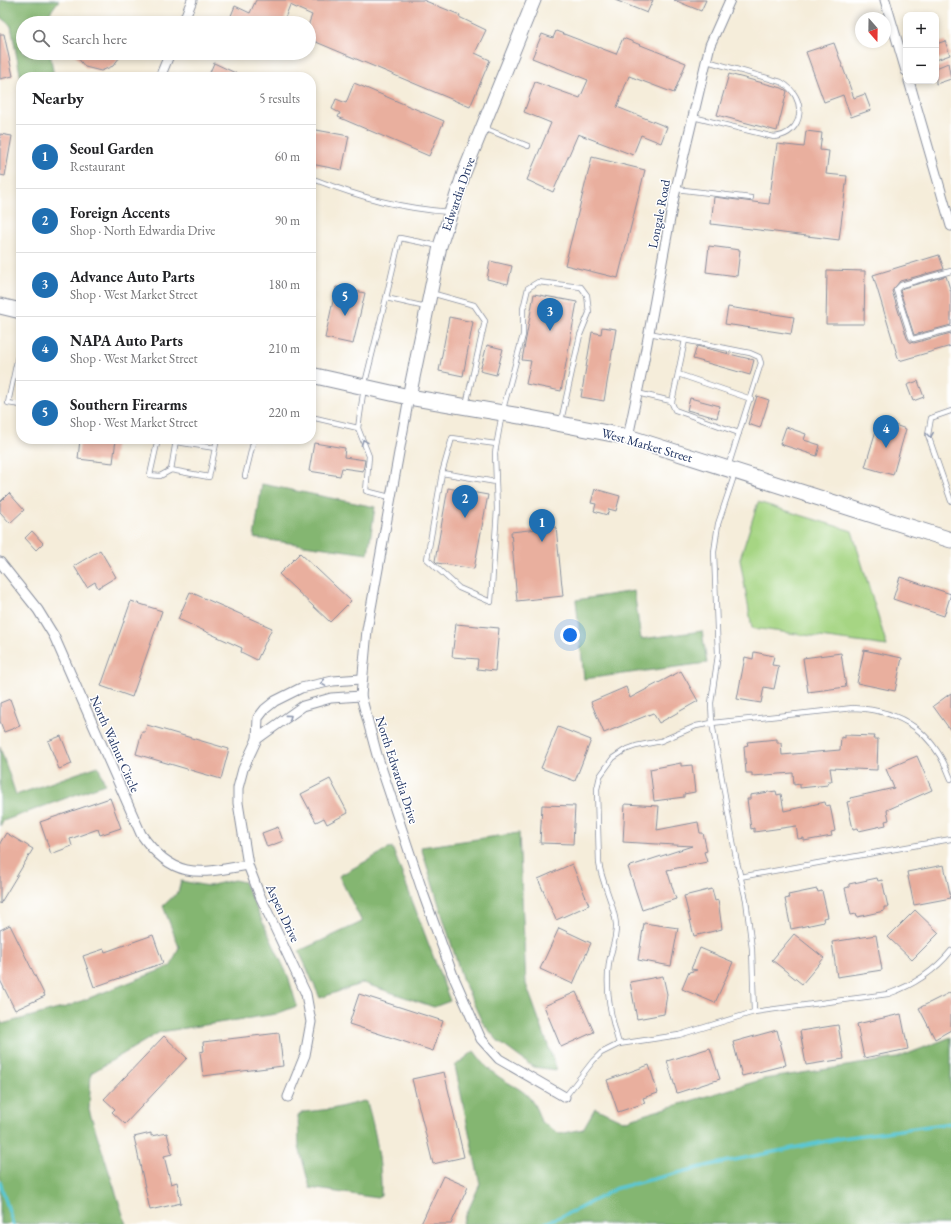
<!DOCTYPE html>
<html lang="en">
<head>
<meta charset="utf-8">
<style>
  body { margin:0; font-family:"EB Garamond",serif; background:#f2f2f2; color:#202124 }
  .controls { position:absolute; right:12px; top:12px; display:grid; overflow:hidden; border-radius:8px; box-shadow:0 2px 6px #0003 }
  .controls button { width:36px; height:36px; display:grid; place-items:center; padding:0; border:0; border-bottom:1px solid #e0e0e0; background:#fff; color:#202124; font:20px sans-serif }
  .compass { position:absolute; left:855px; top:12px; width:36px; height:36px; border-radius:50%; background:#fff; box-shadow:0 2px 6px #0003; rotate:160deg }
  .you { position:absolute; left:570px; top:635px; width:14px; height:14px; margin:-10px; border:3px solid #fff; border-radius:50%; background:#1a73e8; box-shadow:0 0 0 6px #1a73e833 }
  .badge { display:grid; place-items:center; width:26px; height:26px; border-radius:50%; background:#1f6fb2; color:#fff; font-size:13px; font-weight:700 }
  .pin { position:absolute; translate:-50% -33px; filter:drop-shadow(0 1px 2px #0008) }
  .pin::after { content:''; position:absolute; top:21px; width:14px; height:12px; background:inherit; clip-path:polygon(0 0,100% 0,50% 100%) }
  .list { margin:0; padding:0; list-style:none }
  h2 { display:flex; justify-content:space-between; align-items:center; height:52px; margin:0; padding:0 16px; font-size:17px }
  h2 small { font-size:13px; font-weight:400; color:#757577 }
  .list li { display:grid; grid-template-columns:26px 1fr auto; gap:12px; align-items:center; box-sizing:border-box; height:64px; padding:0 16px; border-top:1px solid #e0e0e0 }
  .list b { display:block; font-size:15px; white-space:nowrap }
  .list p { margin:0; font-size:13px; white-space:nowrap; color:#757577 }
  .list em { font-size:13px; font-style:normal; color:#757577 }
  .icon { flex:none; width:22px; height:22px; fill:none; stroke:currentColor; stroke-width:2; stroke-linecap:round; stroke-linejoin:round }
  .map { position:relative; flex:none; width:951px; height:1224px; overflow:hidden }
  .search { position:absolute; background:#fff; box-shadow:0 2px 6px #0003; left:16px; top:16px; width:300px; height:44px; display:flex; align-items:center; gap:10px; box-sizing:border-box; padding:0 14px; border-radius:22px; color:#757577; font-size:15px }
  .panel { position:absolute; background:#fff; box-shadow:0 2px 6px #0003; left:16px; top:72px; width:300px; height:372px; border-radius:16px }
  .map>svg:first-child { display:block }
  .green { fill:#a6d583; stroke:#608270 }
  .forest { fill:#84b671; stroke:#507268 }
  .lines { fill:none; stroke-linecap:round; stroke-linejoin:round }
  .stream { stroke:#5bc7d3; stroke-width:3.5 }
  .building { fill:#e9af9e }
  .service-casing { stroke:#888e9c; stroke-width:6 }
  .minor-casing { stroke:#888e9c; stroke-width:11 }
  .secondary-casing { stroke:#888e9c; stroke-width:15 }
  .primary-casing { stroke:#888e9c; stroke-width:17 }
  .service { stroke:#fff; stroke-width:4.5 }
  .minor { stroke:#fff; stroke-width:9 }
  .secondary { stroke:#fff; stroke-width:13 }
  .primary { stroke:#fff; stroke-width:15 }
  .oneway { stroke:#8d97ae }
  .labels { text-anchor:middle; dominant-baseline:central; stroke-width:3; stroke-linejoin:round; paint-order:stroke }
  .street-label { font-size:13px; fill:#1b2f5e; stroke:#fff }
</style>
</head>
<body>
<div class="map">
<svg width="951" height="1224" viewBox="0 0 951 1224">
  <rect width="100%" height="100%" fill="#fff"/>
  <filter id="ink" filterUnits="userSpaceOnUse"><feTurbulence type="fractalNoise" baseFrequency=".025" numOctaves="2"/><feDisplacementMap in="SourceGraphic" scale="8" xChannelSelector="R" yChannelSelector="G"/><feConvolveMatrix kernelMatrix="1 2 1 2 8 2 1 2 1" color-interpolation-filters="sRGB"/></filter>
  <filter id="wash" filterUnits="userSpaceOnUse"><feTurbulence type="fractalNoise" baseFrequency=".012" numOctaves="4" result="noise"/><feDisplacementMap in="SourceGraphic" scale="16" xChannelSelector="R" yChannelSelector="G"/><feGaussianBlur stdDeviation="0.9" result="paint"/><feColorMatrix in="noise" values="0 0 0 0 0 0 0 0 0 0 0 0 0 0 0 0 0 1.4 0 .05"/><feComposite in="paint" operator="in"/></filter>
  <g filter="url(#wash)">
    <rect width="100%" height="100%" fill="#f5edda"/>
    <polygon class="green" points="758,502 852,531 887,646 752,628 740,559"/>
    <g class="forest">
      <polygon points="0,0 59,0 49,14 49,23 23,23 23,53 50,53 54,77 21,77 21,79 11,26 0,17"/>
      <polygon points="262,484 375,507 368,554 254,538"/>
      <polygon points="634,591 641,639 702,631 707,663 584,679 576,600"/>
      <polygon points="0,747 16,795 98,766 105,784 3,821 0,826"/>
      <polygon points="519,833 526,984 557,1070 533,1067 499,1042 482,1022 462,978 421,847"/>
      <polygon points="392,847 450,1001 434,1007 363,983 320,998 299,951 362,922 339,876"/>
      <polygon points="234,880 244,882 288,976 297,1006 276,1014 160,1032 91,1073 89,1110 126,1224 0,1224 0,1020 2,1024 66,1007 171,966 179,947 163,906 178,892 181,881 208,886"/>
      <path d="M951,1037v187h-489l18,-40 -25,-118 19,-15c5,6 10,14 16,19 26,22 40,15 51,52l19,12 23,-5 12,-21 28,13 141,-42 133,-21z"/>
      <path d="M364,1101l3,1c9,32 15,61 14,94l-4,2 -67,-10 -11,-41 -1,-31 5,-4 29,-3z"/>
    </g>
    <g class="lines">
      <g class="stream">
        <polyline points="0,1182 13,1224"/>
        <polyline points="543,1224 578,1209 617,1188 710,1165 842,1138 951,1123"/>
      </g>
    </g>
    <g id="blocks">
      <g class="building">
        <polygon points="256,0 423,0 460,15 459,17 486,30 475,53 490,60 470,107 309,39 309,23 312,15 290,5 283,23 228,23 235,6 250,13"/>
        <polygon points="615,0 653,0 647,13"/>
        <polygon points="674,0 706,0 701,11"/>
        <polygon points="556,31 616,54 623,38 686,63 674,93 629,76 617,107 667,127 661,143 641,135 633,155 578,134 553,192 527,180 551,123 524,112 535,82 580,98 588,80 532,58 542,34 553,38"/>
        <polygon points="0,34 4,34 13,76 0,79"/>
        <polygon points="945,41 950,55 936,60 936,44"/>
        <polygon points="834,43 854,98 865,94 871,110 851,117 843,95 824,102 806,52"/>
        <polygon points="74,53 123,53 113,66 101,71 85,67"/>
        <polygon points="214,63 244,77 208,77"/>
        <polygon points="948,63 951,79 936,84 936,68"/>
        <polygon points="729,74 782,88 787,91 777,131 717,115"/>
        <polygon points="354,83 444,121 429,156 338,117 340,113 332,109 336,99 346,103"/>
        <polygon points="311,129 349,136 342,170 311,164"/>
        <polygon points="806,131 822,133 820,150 829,151 826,174 847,176 839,240 711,224 714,197 769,204 777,144 804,147"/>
        <polygon points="0,134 12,136 5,176 0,175"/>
        <polygon points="592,157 645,170 618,278 565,265"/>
        <polygon points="709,246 740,250 737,276 706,272"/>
        <polygon points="939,255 944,269 900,281 892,291 907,338 910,342 914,343 951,333 951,346 899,361 873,275"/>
        <polygon points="490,261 512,266 508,284 487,279"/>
        <polygon points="827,270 865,271 864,324 826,324"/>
        <polygon points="946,276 951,292 951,325 914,335 900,291 903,288"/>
        <polygon points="336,287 365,293 353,344 325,338"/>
        <polygon points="534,294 577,302 561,391 526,384 531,361 522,360"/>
        <polygon points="728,307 794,317 791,334 725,324"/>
        <polygon points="449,317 473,322 463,376 439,371"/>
        <polygon points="602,327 616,329 604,401 581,397 592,332 601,334"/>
        <polygon points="487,345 503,349 496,375 480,371"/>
        <polygon points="697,346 754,360 750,375 693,359"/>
        <polygon points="918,381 924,397 913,401 907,385"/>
        <polygon points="757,396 769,400 760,428 748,424"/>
        <polygon points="690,398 720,406 717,418 687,410"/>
        <polygon points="889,423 906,429 893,475 865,467 877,427 887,430"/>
        <polygon points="786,427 806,434 804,440 820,445 817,456 780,444"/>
        <polygon points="80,439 116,439 113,463 78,459"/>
        <polygon points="314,443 345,448 344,457 365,460 363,471 342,468 340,476 309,471"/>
        <polygon points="448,488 488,495 474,569 437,563 435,561"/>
        <polygon points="595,489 620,496 616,511 609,509 607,515 594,511 596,504 591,503"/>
        <polygon points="9,493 24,510 10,523 0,512 0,502"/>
        <polygon points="556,527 563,596 517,601 511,532"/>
        <polygon points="32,531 43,543 36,550 25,538"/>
        <polygon points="100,550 116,577 98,588 95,582 87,587 74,566"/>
        <polygon points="300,553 351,601 330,622 279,574"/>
        <polygon points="900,577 951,594 944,616 893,599"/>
        <polygon points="190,592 272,628 257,660 241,652 242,648 178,619"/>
        <polygon points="131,601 162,611 132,697 101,686"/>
        <polygon points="456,624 499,628 495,671 477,669 478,659 452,657"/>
        <polygon points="864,650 902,658 895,691 857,683"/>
        <polygon points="754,652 774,656 772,665 779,666 774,689 764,687 761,703 737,699 745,657 753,659"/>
        <polygon points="841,653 846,687 808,692 803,658"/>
        <polygon points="681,671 698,701 659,723 653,713 604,733 591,702 626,687 630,698"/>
        <polygon points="951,693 951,731 933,706"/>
        <polygon points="10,699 20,726 4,732 0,721 0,703"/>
        <polygon points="147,725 229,749 221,779 136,754 142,732 145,732"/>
        <polygon points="558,727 591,740 575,781 541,768"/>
        <polygon points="845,735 875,736 874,739 878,739 877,770 830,768 832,781 827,781 828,785 800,788 800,784 794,785 793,773 752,776 752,773 746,773 744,746 748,745 747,742 777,739 777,743 781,743 782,755 840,750 841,737 845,738"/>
        <polygon points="61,736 72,764 59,769 48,741"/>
        <polygon points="917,756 932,790 887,810 889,820 885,821 886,825 859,831 858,828 853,829 847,802 851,801 850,798 894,788 886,769"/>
        <polygon points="681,763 681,766 692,765 695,792 684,794 684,797 654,801 650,769"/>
        <polygon points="330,779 348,813 327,824 324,818 316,822 301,794"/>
        <polygon points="776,791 777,795 781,794 784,811 825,802 826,806 830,805 835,831 831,832 832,836 804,841 804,838 798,839 796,826 754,832 754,828 751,829 747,799 750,799 750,795"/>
        <polygon points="110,798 121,828 100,835 98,829 70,839 72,846 51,854 40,822"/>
        <polygon points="625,804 659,806 657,830 698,822 700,833 703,833 707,851 704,852 707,862 667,870 676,899 642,910 628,867 692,846 623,842"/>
        <polygon points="542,805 575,806 573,844 540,843"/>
        <polygon points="278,827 283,841 267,847 262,833"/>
        <polygon points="6,833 33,849 0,904 0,843"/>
        <polygon points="572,864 589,905 556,920 538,879"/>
        <polygon points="944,865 951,898 914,905 907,872"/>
        <polygon points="877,878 878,881 882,880 888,907 884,907 884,911 857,917 856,914 851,915 845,888 849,887 849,884"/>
        <polygon points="712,889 715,901 718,900 722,929 694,936 684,896"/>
        <polygon points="817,889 818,892 822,891 828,917 823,918 824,922 791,929 785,899 789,898 788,895"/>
        <polygon points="915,910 939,933 912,960 888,937"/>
        <polygon points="644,923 678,928 671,966 638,960"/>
        <polygon points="10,925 45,996 15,1010 0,980 0,930"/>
        <polygon points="559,928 591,943 573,984 540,969"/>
        <polygon points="794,934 824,958 802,984 772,960"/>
        <polygon points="153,935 163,963 94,987 83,956 104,949 105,952"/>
        <polygon points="876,935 882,970 837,977 832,942"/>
        <polygon points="700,948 733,962 715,1003 682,989 689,972 697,970 691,969"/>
        <polygon points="663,976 667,994 664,1014 637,1019 630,982"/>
        <polygon points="576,992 594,1032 561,1047 544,1006"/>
        <polygon points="951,992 951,1030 935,1039 919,1008"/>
        <polygon points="359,994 443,1021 433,1051 349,1024"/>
        <polygon points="901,1014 908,1049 864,1058 857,1024"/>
        <polygon points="838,1025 844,1059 806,1065 800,1031"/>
        <polygon points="777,1030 786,1065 742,1076 733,1042"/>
        <polygon points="279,1033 283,1066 203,1076 200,1052 204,1051 203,1042"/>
        <polygon points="164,1036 187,1058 125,1124 112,1112 115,1109 104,1099"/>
        <polygon points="710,1048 720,1079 677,1093 667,1061"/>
        <polygon points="649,1065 658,1093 643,1098 645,1103 618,1112 607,1080"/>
        <polygon points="444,1072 464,1157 433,1164 412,1079"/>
        <polygon points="151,1133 151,1136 167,1133 172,1154 164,1156 171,1184 177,1182 181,1203 150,1210 134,1137"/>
        <polygon points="443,1176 468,1187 451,1224 421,1224"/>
      </g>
    </g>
  </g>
  <g filter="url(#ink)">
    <use href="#blocks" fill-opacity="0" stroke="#888e9c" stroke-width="1"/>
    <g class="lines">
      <g class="service-casing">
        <g id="service">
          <path d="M693,117l81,20c31,-3 34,-40 7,-55l-74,-21"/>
          <polyline points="484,128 528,146"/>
          <path d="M316,180c46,18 84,28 133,32"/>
          <polyline points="676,189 751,198"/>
          <polyline points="951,271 901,285 896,290 911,337 913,339 951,329"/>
          <polyline points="431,293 474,305 485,321 466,405"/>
          <polyline points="386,298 400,238 439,246"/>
          <polyline points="649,333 750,353 759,357 761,363 728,467"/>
          <polyline points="21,342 8,403 21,405"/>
          <polyline points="678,374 751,399"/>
          <polyline points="637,393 671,401 675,410 739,433"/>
          <polyline points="672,402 685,340"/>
          <polyline points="951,411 931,418 928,435 951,501"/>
          <polyline points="311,417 358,428"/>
          <polyline points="158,439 150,475 160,476 171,470 209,477 217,439"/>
          <polyline points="176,442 215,448"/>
          <polyline points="171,470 176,440"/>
          <polyline points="442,473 452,438 496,444"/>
          <path d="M735,473l-17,51 -4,28 4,103 -7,48 1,20 24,135 10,42 6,49 2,63 134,-18c26,-9 46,-22 63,-43"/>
          <polyline points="245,476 254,439"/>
          <polyline points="496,482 442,473 427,559 459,588 491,602 497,509 495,453 502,413 523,335 523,309 528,288 538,282 581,287 587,295 589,313 580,335 561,421"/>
          <polyline points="390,497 366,491 369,456 358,428 364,387 386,298 426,307"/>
          <polyline points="740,877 951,839"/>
          <path d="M754,1012l-75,23 -60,9c-8,-27 -14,-53 -10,-81 2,-13 8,-25 7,-39 -2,-21 -14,-40 -17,-61l-2,-74 3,-13 13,-18 12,-8 11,-4 25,-5 35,-15 16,-3 141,-15c50,2 81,25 98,71"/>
          <polyline points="565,1097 593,1061 601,1053 619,1044"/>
        </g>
      </g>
      <g class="minor-casing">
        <g id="minor">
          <polyline points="885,0 906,71"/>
          <polyline points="183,23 192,0"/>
          <polyline points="160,77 170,53"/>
          <polyline points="909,81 951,226"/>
          <polyline points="409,397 367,630 361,696 377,755 424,896 452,973 481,1039 499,1059 565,1097"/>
          <polyline points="628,437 643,365 674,197 710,45 730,0"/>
          <path d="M0,562l38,48 16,26 87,198c32,46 57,40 107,31"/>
          <polyline points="257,739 303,706 331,698 361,696"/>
          <polyline points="288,1097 305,1055 311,1022 306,994 260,896 248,865 238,803 238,788 243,769 257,739 258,718 265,709 275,701 301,688 333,681 361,679"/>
        </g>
      </g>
      <g class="secondary-casing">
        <polyline id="secondary" points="409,397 440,246 464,173 534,0"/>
      </g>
      <g class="primary-casing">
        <g id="primary">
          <polyline points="0,306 21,311"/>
          <polyline points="311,375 409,397 520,416 628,437 951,540"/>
        </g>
      </g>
      <use href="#service" class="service"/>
      <use href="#minor" class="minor"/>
      <use href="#secondary" class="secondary"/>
      <use href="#primary" class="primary"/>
    </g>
    <defs><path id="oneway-chevron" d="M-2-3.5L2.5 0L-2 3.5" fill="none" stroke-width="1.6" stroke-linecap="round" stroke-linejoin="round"/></defs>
    <g class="oneway">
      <use href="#oneway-chevron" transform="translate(930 435) rotate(83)"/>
      <use href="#oneway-chevron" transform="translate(364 442) rotate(-111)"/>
      <use href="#oneway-chevron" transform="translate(323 683) rotate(170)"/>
      <use href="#oneway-chevron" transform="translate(289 717) rotate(-37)"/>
    </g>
  </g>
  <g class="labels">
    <g class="street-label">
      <text transform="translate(458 194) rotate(-71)">Edwardia Drive</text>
      <text transform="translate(659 214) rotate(-79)">Longale Road</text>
      <text transform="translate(647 445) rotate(16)">West Market Street</text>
      <text transform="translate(115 744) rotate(66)">North Walnut Circle</text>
      <text transform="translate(397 770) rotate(72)">North Edwardia Drive</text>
      <text transform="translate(283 913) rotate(65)">Aspen Drive</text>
    </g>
  </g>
</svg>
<div class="controls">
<button>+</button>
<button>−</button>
</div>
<svg class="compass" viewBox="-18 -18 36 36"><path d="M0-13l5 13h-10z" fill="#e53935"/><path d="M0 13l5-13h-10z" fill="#757577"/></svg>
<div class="you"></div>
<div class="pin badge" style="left:542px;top:542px">1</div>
<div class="pin badge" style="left:465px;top:518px">2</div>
<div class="pin badge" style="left:550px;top:331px">3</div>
<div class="pin badge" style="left:886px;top:448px">4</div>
<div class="pin badge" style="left:345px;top:316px">5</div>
<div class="search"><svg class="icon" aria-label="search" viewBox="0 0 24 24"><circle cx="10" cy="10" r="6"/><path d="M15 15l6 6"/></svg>Search here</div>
<section class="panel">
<h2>Nearby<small>5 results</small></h2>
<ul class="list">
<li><span class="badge">1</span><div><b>Seoul Garden</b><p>Restaurant</p></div><em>60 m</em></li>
<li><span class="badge">2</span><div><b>Foreign Accents</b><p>Shop · North Edwardia Drive</p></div><em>90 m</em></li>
<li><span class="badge">3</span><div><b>Advance Auto Parts</b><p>Shop · West Market Street</p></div><em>180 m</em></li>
<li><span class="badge">4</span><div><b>NAPA Auto Parts</b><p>Shop · West Market Street</p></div><em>210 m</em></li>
<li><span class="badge">5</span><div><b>Southern Firearms</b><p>Shop · West Market Street</p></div><em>220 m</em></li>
</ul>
</section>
</div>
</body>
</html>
